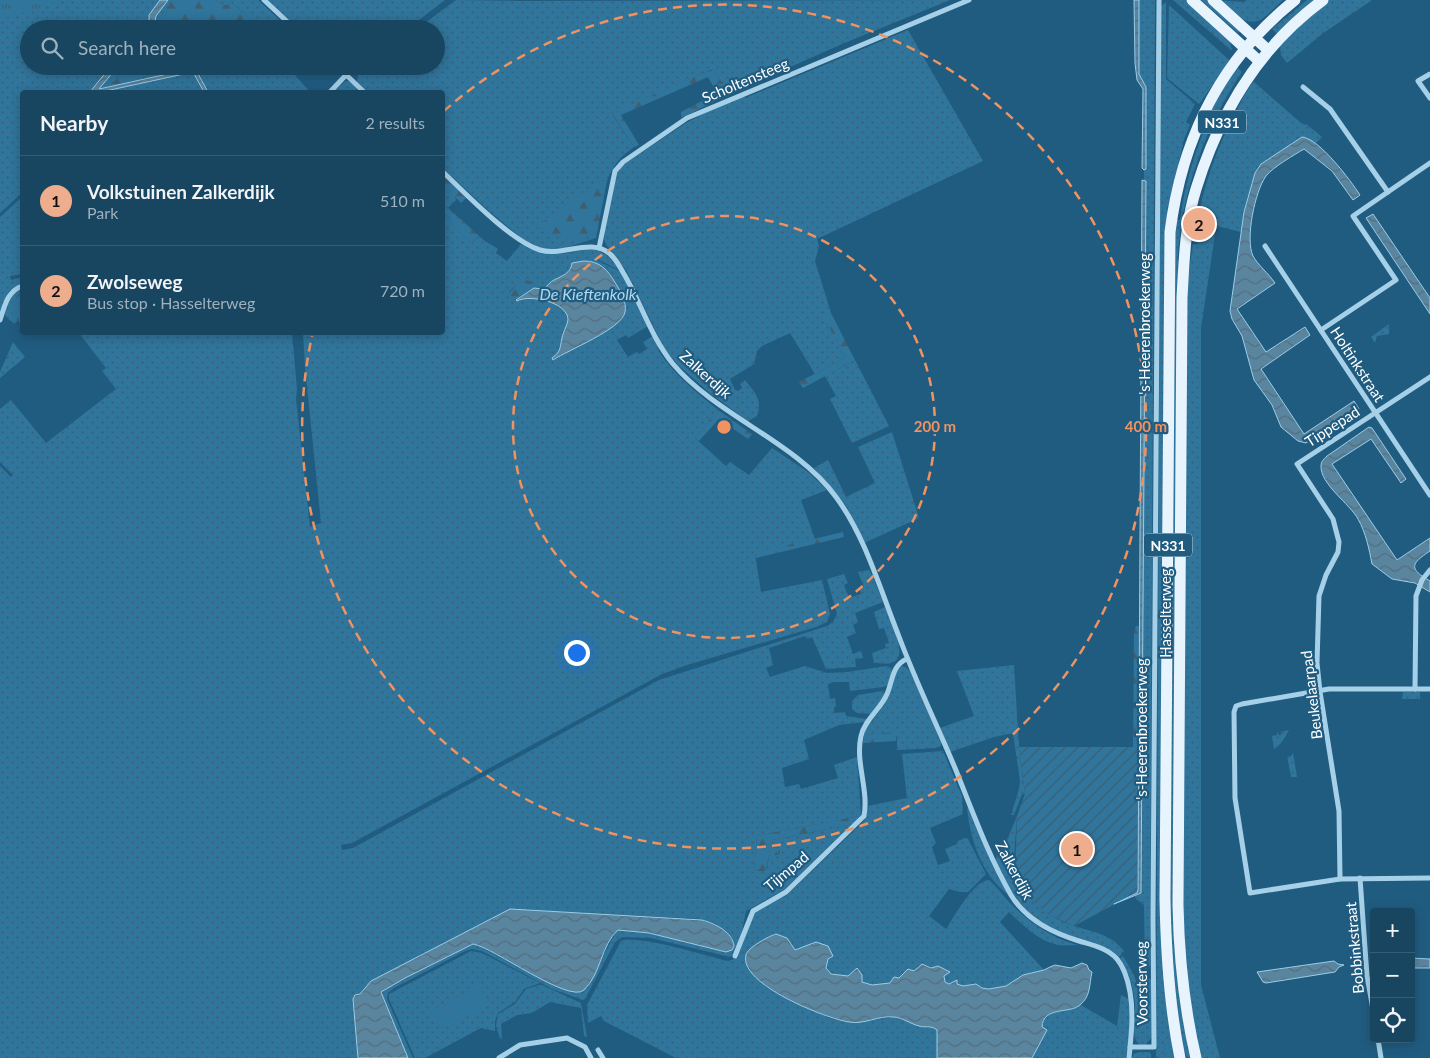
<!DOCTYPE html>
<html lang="en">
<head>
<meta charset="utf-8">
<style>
  body { margin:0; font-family:Lato,sans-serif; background:#214c66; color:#f1f3f6 }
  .controls { position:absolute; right:15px; bottom:15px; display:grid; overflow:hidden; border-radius:5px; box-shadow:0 2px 12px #0003 }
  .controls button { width:45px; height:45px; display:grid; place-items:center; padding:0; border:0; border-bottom:1px solid #365d75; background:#184560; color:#f1f3f6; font:25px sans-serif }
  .you { position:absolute; left:576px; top:652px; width:18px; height:18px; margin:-12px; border:4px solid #fff; border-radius:50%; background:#1a73e8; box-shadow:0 0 0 8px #1a73e833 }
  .badge { display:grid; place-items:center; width:32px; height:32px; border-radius:50%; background:#eead8d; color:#111; font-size:16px; font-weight:700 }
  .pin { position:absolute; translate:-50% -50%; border:2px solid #fff; box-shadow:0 1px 5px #0006 }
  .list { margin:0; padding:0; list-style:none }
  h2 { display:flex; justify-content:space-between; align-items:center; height:65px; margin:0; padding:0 20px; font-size:21px }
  h2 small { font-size:16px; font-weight:400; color:#9fb1bd }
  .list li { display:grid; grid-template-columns:32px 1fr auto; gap:15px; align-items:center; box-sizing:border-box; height:90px; padding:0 20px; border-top:1px solid #365d75 }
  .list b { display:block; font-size:19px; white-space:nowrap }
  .list p { margin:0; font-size:16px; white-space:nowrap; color:#9fb1bd }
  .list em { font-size:16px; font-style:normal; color:#9fb1bd }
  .icon { flex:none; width:28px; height:28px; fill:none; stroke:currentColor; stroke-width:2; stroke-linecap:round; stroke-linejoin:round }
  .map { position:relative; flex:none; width:1430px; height:1058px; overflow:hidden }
  .search { position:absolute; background:#184560; box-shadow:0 2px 12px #0003; left:20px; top:20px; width:425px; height:55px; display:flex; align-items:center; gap:12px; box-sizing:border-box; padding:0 18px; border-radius:28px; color:#9fb1bd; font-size:19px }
  .panel { position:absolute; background:#184560; box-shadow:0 2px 12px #0003; left:20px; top:90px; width:425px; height:245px; border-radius:5px }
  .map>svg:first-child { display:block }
  .grass { fill:url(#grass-dots); fill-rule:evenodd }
  .forest { fill:url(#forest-firs) }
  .park { fill:url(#park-tufts) }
  .garden { fill:url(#garden-furrows) }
  .pitch { fill:#30759c }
  .water { fill:url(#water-waves); stroke:#99cde9 }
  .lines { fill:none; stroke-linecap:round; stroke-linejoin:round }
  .minor { stroke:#a5d0e8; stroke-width:5 }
  .primary { stroke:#e7f4fd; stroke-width:11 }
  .ring { fill:none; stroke:#f09361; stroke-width:2.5; stroke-dasharray:9 6 }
  .labels { text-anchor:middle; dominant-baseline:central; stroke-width:4.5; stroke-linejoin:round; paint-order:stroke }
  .shield { fill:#205c80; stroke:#bcced9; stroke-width:1 }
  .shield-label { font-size:14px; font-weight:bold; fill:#fff }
  .street-label { font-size:15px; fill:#fff; stroke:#205c80 }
  .water-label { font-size:16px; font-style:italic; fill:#b0d9ef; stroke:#205c80 }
  .centre { fill:#f09361; stroke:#205c80; stroke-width:2.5 }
  .ring-label { font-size:15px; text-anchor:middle; font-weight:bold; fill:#f09361; stroke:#205c80; stroke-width:4.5; stroke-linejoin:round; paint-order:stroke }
</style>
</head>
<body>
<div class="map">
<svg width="1430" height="1058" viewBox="0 0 1430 1058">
  <defs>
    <pattern id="grass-dots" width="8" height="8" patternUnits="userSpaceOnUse" patternTransform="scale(1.25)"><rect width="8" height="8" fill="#30759c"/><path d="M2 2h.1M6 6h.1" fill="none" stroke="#3f5e70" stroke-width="1.8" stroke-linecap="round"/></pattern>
    <pattern id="forest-firs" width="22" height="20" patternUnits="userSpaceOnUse" patternTransform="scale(1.25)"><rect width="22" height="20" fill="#30759c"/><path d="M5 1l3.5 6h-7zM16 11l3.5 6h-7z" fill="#3f5e70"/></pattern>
    <pattern id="park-tufts" width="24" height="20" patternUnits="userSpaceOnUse" patternTransform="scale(1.25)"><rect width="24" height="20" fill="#30759c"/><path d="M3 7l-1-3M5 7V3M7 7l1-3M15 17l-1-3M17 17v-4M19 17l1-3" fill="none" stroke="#3f5e70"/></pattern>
    <pattern id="garden-furrows" width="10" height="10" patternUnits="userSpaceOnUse" patternTransform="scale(1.25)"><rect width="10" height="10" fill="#30759c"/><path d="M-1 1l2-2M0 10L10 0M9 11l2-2" fill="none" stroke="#3f5e70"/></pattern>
    <pattern id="water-waves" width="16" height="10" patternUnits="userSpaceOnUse" patternTransform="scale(1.25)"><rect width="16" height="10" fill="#5a859f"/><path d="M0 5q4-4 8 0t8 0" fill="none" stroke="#546e7e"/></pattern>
  </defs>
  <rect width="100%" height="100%" fill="#205c80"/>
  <g class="grass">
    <polygon points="0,0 160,0 149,15 149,24 147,29 29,29 29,66 111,66 90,92 22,92 22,193 0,213"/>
    <polygon points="168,0 169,0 163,29 154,29 156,16"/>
    <path d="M216,0h42l23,21 -8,8h-11l-30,-26c-7,4 -10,2 -16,-3z"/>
    <polygon points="266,0 445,0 407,29 298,29"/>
    <path d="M456,0l64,1 430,-1 -108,44 -113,50 -16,-25 -101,45 22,33c-13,9 -22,19 -27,34l-7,-1 -25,59 22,-6 -1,5 -34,11h-21l-16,-8 -36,-30 -46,-43 -1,-76h-75l-10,-11 1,-6 9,-9h69v-37h-19z"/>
    <polygon points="1139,0 1155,0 1150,966 1145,971 1144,905 1136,899 1135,896 1141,893 1146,181 1144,180 1146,85 1140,78 1139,74"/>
    <polygon points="1173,0 1185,0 1230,42 1232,51"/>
    <polygon points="1201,0 1211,0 1242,28 1238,33"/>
    <path d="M1216,0l28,2 3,-2h36c-7,6 -14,14 -21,19 -16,10 -33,-10 -46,-19z"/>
    <polygon points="1307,0 1316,0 1277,34 1272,29"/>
    <polygon points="1329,0 1372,0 1322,34 1287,63 1281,55 1280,45 1319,7"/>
    <polygon points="1166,2 1166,79 1195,104 1186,122 1190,125 1184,139 1171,200 1162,912 1177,1058 1172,1058 1168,1041 1164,1043 1166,1058 1156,1058 1161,6"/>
    <polygon points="1169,5 1229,60 1226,67 1199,104 1167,78"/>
    <path d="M908,30l75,131 -166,78 2,7 -4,15 16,52 -6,4 20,41 -30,16 -25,-41 -28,13 -5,5 -3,13 -24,15 5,11 3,1 4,-3 -2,-4 5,-4c10,13 18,19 12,36l-9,5 -37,-27 -33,-29 -14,-17 -38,-78 -19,-24 -3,-6 1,-11 11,-55 7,-9 63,-42 24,-13 34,-14 1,2z"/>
    <path d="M118,66h21c-9,8 -23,10 -29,21l-12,2z"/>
    <polygon points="224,66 287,66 310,92 208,92 201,77"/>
    <path d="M1236,66l6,6c-36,53 -60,119 -64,183l-4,645 18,158h-5l-8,-22 -9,-94 3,-700 6,-44 21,-69zM1210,113l1,1c-15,34 -26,68 -31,106h-2c2,-37 17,-74 32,-107z"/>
    <polygon points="193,71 204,92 101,92"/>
    <polygon points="346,81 349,81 357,88 356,92 332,92"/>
    <path d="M1253,81l48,42 4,2 1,-1 16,13 -7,7 -6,-5 -7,-2 -44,30 -14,45 -3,20 -44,-11c10,-50 29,-96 56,-140z"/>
    <polygon points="442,184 454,194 456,200 448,208 467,225 461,230 443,212"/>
    <polygon points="22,197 22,274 10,276 11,280 22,277 22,284 9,291 0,311 0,217"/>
    <path d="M443,216l28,27 8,-7c6,6 12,8 19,13l-2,4 11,8 14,-17c9,5 19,10 29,10 32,2 47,-19 69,16l-22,-11 -1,1 25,12 11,20 16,34 -20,12 -2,-3 -9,5 11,17 9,-5 2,2 8,-5 -4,-7 10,-6 7,12 -2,2c15,24 38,42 60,60l-23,28 31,28 4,-4 19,13 23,-27 36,24 19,18 -26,10 14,39 -60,15 6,38 61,-12 8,34 -3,8 -11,5 -129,38 -25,9 -310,169 -11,2 1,5 11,-2 306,-168 168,-54 6,-4 4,-8 -10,-35 17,-5 4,9 -4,2 5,13 12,-4 -1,-5 4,-2 -6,-15 11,-2 3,5 11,27 -28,11 3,9 -5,3 3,8 -9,4 6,17 8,-3 2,7 -8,1 1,8 -30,2 -14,-32 -5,2 -2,-3 -36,12 4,17 -7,3 4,9 35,-11 22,7 21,-1 31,-5 8,-1 4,2 1,3 -4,14 -4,2 -34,4 -1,-9h-14l-7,2 2,15 5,-1 1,9h-2v6l11,-1 1,4 21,3 -2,3 -26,3 -35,15 5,19 -27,9 3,19 14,-3 2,5 37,-11 -4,-13 23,-8 4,58 -1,1 -103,20 -3,35h9l4,-3 2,-12 2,-1h8l1,-3 -5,-5 -3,-1v-6l81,-16 -68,65 -39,22c-3,13 -5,37 -16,46l-79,-19 -29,-1 -7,5 -30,57 -2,1 -31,-11 -70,-38 -10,-2 -7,2 -71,37 -6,5 -1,6 26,59h-5l-27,-66 24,-14 67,-34h3l79,42 25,6 14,-16 19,-37 6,-9 31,3 77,19 7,-3 1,-7 -1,-3 -17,-15 -15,-5 -191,-10 -139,72 -11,13 -5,1 -2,5 5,58h-358v-592l11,11 2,-2 -13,-13v-53l11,-9 35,43 70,-54 -14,-18 4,-3 -27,-35h213l5,56 -1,10 14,128 11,-4 -16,-156 -2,-34 139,-1zM584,261c14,0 24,7 31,20 4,8 11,19 10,29 -2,20 -56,37 -71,50l-2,-2 7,-5 9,-31c1,-20 -37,-29 -51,-21l-2,-1 -6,-8c8,-8 12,-13 24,-10l3,6 7,1 9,-8 9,-3 12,-13z"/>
    <polygon points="1200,224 1216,228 1201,328 1201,985 1220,1058 1200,1058 1193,1030 1183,941 1186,294 1193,244 1197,244"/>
    <path d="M22,288v5l-5,3 -7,13 8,11 -4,4c-3,-3 -7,-6 -9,-9 -3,-11 9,-23 17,-27z"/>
    <polygon points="1389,324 1389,334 1377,336 1375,343 1371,337"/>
    <polygon points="13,342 25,357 0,378 0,372"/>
    <polygon points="855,360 889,426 852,443 830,399 836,396 825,376"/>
    <polygon points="892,432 919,518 864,543 845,504 814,468 828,460 846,497 875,483 858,447"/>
    <path d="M885,607c4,11 24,48 9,55 -5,3 -14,1 -20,1l-2,-10 14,-5 -1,-4 4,-1 -5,-15 -5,1 -5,-17z"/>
    <polygon points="1014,665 1019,747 1025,794 1022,794 1014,815 1011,815 1019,789 1020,781 1013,733 994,737 950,752 940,728 974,716 957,671"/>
    <polygon points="901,666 905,667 910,671 941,743 941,746 937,748 897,750 897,734 895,733 864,735 866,729 885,704 897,670"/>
    <polygon points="883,691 885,694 872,714 857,713 852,709 852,701 858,695"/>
    <polygon points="1403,692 1420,692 1420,699 1402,699"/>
    <path d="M1289,730c-4,7 -7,14 -15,19l-2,-13 5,-1v-3l3,4 2,-3 -2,-1z"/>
    <path d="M943,751l19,45 1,18 -33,14 6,15 -4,4 6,18 12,-4 -5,-12 12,-5 1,-3 7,-3 3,1 18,35 -18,18h-8l-11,-3 -20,27 17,13c8,-12 28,-49 43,-49 8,6 14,16 22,24 18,18 41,35 67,41 -7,0 -14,1 -20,0 -20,-4 -35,-20 -49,-33l-9,10 44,48 -21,5 -17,11 -17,3 -7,-1 -6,-4 -13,2 -6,-2v-3h-3l-5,3 -4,-2 -1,-7 5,-3 -27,-8 -4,2 -4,5 -6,-1c-9,11 -29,20 -43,14 -5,-2 -9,-7 -12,-11l-5,3 -17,-2 -5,-6 2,-9 -29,-10 -4,1 -5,-8 -14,-8 -29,18 29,40 27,14 29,13 20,4 41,-6 31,10 9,-1 4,4v28h-261l-72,-37 -3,-5 -13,7 -1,-18 34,-64c16,-7 87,15 107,20l6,-2 19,-45 5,-5 28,-13 78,-75 3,-6 1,-9 39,-8 -5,-44z"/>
    <polygon points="1293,753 1297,777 1291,777 1287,756 1290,757"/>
    <path d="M967,807h2l39,88c-26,-20 -38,-55 -41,-88z"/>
    <path d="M1017,816c-1,18 -4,41 -2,58 1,4 3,7 5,10 14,24 36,37 61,44 17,5 31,8 43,23l-5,6c-17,-14 -37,-16 -57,-24 -24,-8 -41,-25 -53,-47 -5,-8 -12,-18 -13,-28l11,-18z"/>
    <polygon points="471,951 482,953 540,983 524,989 515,1002 498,1013 495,1021 495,1031 481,1028 425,1058 415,1058 389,999 389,994"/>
    <path d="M1123,956l11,19 10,32 1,-1 1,-31 5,5v58l-6,7 -6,-1c-9,-8 -3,-30 -4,-41 -2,-16 -6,-32 -15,-45z"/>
    <polygon points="539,985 542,985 581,1003 587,1037 584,1036 581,1008 550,1002 532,1013 517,1015 501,1024 502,1039 500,1038 496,1026 498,1014 515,1004 526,989"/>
    <path d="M1121,995l8,4c2,20 0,40 -3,59h-94c7,-13 5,-36 18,-44 9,-5 21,-4 31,-9l36,21z"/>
    <polygon points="1140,1052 1149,1052 1151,1054 1151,1058 1132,1058 1134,1054"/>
  </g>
  <g class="forest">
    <path d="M169,0h47c6,5 9,7 16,3l30,26h-99z"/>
    <path d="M139,66h85l-23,11 -3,-7 -4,-2 -84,19c6,-11 20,-13 29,-21z"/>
    <polygon points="713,69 729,94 681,118 681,112 717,93 708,77 621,115 639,145 634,147 612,113"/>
    <polygon points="442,175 466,198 461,203 443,184"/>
    <path d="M600,180l7,1 -10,52c-7,2 -16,6 -23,6 -11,-1 -32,-4 -37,-13z"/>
    <polygon points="442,212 461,229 467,225 479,236 471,243 443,216"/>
    <polygon points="527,280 533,282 536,288 530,290 515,300 509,293 518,283"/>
    <polygon points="831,313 855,360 803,388 799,382 845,358 824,317"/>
    <polygon points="718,410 752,434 748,439 719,419 699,441 695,438"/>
    <polygon points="843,532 844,537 756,558 755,553"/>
    <polygon points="1136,626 1139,626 1139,747 1133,747 1134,631"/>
    <polygon points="895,732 897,734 896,741 863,743 864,735"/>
    <polygon points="860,816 853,824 772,840 772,846 778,849 779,855 771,855 769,856 766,870 754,871 757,836"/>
    <polygon points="1166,1038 1168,1041 1172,1058 1166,1058 1164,1043"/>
  </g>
  <g class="park">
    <polygon points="0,0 62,0 0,20"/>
    <polygon points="22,293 22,326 10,309 13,300"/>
  </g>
  <polygon class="garden" points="1019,747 1139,747 1137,893 1114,903 1115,904 1074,926 1050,915 1035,905 1015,876 1017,816 1025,794"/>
  <polygon class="pitch" points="479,986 489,1005 441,1030 431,1011"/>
  <g class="water">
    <polygon points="160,0 168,0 156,16 154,29 147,29 149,24 149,15"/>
    <polygon points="1134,0 1139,0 1139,74 1146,87 1146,169 1144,170 1142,168 1143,89 1137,80 1135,63"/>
    <polygon points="111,66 118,66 99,89 195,68 208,92 204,92 193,72 101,92 90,92"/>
    <path d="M1302,137c17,1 49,44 58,58l-7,5 -21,-29 -28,-22c-10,6 -31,18 -38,27 -11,15 -21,63 -13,80 4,8 16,18 22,27l-38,26 29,43 39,-25 5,8 -49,34 43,65 50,-33 5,8 -53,34 -8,-2 -17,-14 -9,-22 -18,-25 -12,-44 -10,-17 -2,-8 14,-99 11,-39 6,-9z"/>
    <polygon points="1142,180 1146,181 1141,893 1114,904 1137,893 1138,890"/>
    <polygon points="1373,214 1430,298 1430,314 1366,218"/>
    <path d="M584,261c16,0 24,9 32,23 5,8 11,18 9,28 -3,17 -57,38 -72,48l-1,-2c9,-6 8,-11 10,-20 1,-6 6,-14 6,-19 -1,-17 -39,-25 -51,-18l-1,-1 18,-12 10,1c3,-3 6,-7 10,-9 8,-4 17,-7 18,-17z"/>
    <path d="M1369,427l3,1 34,51 -5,4 -30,-44 -39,25 65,96 33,-22v13c-20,13 -21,18 0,30v11l-15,-9 -23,-4 -20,-15c-3,-15 -6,-31 -14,-45 -8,-15 -38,-35 -37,-53 0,-5 3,-7 6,-10z"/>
    <path d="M510,909l192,11c12,3 31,12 32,26l-2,4 -6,2 -77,-19 -31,-3c-17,15 -17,44 -34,60 -15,14 -91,-43 -111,-46l-68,34 -24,14 27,66h-50l-5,-59 2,-4 5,-1 11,-13z"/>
    <path d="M776,934l11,4 8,12 21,-8 12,4 5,10 -5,3 -2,9 5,6 17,2 9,-8 5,7v7l10,3 18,-2 4,-6 5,1 9,-9 6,2 8,-7 9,4 7,-2 12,6 -6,4 1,6 4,2 8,-4v4l6,2 13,-2 6,4 7,1 17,-3 17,-11 21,-5 6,-3 5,-2 16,3 11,-5 5,2 2,5 3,2c-3,13 -1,24 -12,33 -10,9 -37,1 -38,22l5,3 -15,28h-95v-28c-6,-5 -11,-2 -18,-4 -8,-2 -16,-8 -25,-9 -15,-2 -30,8 -45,5 -22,-3 -111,-38 -103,-67 1,-7 23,-19 30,-21z"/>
    <polygon points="1411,958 1430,959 1430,968 1411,968"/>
    <polygon points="1334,961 1338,964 1344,965 1339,967 1335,972 1266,983 1263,982 1257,972"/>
  </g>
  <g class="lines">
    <g class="minor">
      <polyline points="264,0 295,29"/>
      <polyline points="337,66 364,92"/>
      <polyline points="1430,74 1418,81 1430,98"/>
      <polyline points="1303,87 1330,109 1388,192"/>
      <polyline points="330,92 346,75"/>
      <path d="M442,171c23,22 69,70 98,79 22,7 52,-13 70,4 6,5 10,13 14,20 17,29 27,63 49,90 45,53 122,77 163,133 29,39 44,92 62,137 17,46 38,89 57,134 17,42 33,87 56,127 15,25 41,38 68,46 13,4 28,7 38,18 7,8 11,22 13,33 4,22 1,44 -1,66"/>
      <polyline points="1265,246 1430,495"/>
      <polyline points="599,248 615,171 623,162 687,118 969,0"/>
      <path d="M0,320c5,-15 7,-28 22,-34"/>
      <polyline points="1321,330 1396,280 1353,216 1430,163"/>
      <polyline points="1415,689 1416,596 1422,580 1430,570"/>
      <polyline points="1430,689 1329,689 1242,704 1236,706 1234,712 1235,798 1250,893 1340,879 1430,878"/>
      <polyline points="1360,878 1367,976 1374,1015"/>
      <polyline points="1340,879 1339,811 1320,692 1317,663 1319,596 1326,575 1338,552 1339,542 1333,519 1297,464 1430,377"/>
      <path d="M735,956l18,-45 33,-19 78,-76c5,-26 -9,-54 -3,-80 4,-17 20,-27 26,-42 6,-14 5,-29 20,-35"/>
      <polyline points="1378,1039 1381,1058"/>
      <polyline points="1130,1047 1154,1047 1153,919 1159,0"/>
      <polyline points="598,1050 603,1058"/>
      <polyline points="499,1058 520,1045 567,1038 585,1047 591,1058"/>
    </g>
    <g class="primary">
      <polyline points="1192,0 1259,61"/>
      <polyline points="1213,0 1268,50"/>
      <path d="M1180,1058c-11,-53 -14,-105 -15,-159l5,-667c12,-94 50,-172 125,-232"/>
      <path d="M1196,1058c-12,-51 -17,-101 -18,-153l4,-607c2,-36 3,-74 14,-109 23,-75 63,-142 127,-189"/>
    </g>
  </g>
  <g class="ring">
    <circle cx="724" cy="427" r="211"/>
    <path d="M444 111A422 422 0 1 1 312 336"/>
  </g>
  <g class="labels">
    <g class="shield">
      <rect x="1198" y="110.5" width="48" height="23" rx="4"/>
      <rect x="1144" y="533.5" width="48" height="23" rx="4"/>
    </g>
    <g class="shield-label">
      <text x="1222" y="122">N331</text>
      <text x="1168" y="545">N331</text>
    </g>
    <g class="street-label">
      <text transform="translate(745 80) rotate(-23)">Scholtensteeg</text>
      <text transform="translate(1144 324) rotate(-90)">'s-Heerenbroekerweg</text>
      <text transform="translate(1358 364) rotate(57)">Holtinkstraat</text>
      <text transform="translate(706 374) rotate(42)">Zalkerdijk</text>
      <text transform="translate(1332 426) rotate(-33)">Tippepad</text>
      <text transform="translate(1165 613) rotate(-90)">Hasselterweg</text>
      <text transform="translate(1311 695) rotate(-97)">Beukelaarpad</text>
      <text transform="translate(1141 729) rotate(-90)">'s-Heerenbroekerweg</text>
      <text transform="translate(1015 870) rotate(62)">Zalkerdijk</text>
      <text transform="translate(786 871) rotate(-40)">Tijmpad</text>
      <text transform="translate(1354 948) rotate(-95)">Bobbinkstraat</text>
      <text transform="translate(1141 983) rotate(-91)">Voorsterweg</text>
    </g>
    <g class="water-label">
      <text x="588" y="293">De Kieftenkolk</text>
    </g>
  </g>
  <circle cx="724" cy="427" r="8" class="centre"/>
  <g class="ring-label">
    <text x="935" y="432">200 m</text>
    <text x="1146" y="432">400 m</text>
  </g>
</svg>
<div class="controls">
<button>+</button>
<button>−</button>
<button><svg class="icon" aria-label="locate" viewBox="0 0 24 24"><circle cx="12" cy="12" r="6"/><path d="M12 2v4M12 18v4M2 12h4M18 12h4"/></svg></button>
</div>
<div class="you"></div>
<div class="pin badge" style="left:1077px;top:849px">1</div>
<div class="pin badge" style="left:1199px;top:224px">2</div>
<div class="search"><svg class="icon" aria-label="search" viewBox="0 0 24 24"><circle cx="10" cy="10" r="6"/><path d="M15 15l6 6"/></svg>Search here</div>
<section class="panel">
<h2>Nearby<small>2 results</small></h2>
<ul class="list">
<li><span class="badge">1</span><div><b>Volkstuinen Zalkerdijk</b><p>Park</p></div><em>510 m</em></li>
<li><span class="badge">2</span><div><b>Zwolseweg</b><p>Bus stop · Hasselterweg</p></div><em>720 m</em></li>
</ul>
</section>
</div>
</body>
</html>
